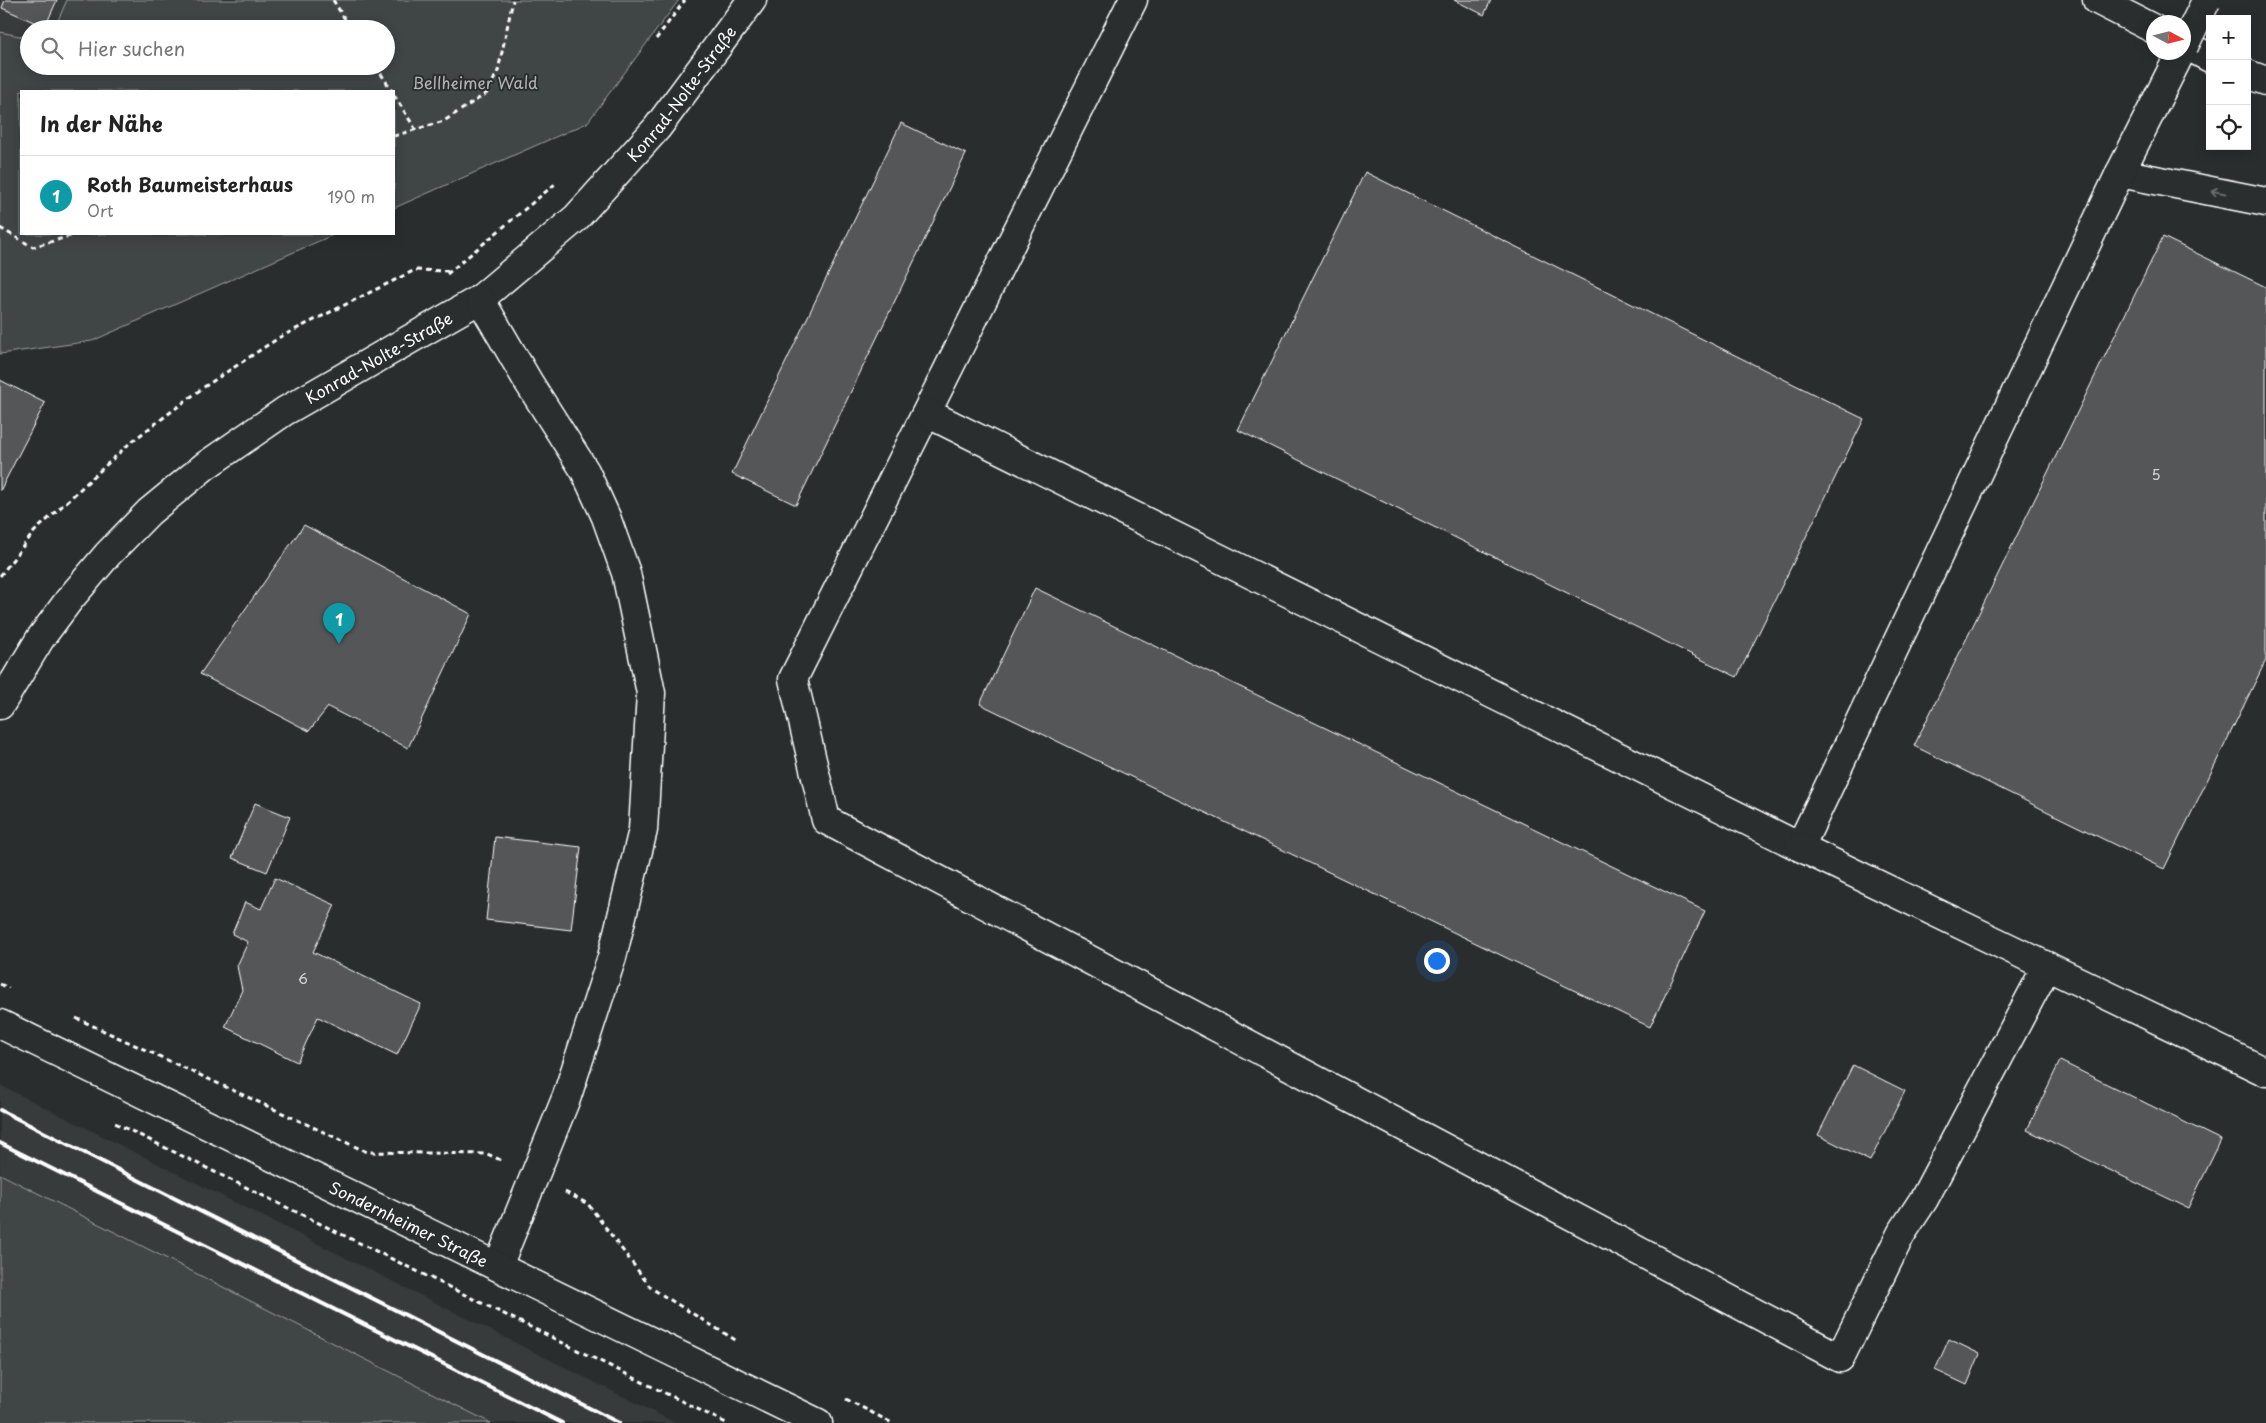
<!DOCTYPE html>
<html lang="de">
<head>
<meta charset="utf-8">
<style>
  body { margin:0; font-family:"Playpen Sans",sans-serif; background:#f2f2f2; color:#222 }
  .controls { position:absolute; right:15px; top:15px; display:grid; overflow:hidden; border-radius:0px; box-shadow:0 2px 12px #0003 }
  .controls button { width:45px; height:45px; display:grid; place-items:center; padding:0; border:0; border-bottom:1px solid #e0e0e0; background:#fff; color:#222; font:25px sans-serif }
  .compass { position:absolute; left:2146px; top:15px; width:45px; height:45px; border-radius:50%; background:#fff; box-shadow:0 2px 12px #0003; rotate:97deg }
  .you { position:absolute; left:1436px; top:960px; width:18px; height:18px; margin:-12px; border:4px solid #fff; border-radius:50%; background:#1a73e8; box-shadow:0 0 0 8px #1a73e833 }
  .badge { display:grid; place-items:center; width:32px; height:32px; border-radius:50%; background:#0f766e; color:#fff; font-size:16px; font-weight:700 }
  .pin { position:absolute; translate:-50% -41px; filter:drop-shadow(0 1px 2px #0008) }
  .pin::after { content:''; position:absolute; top:26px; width:18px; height:15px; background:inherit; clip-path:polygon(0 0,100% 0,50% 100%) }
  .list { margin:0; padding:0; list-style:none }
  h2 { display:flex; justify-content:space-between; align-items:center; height:65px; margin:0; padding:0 20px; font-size:21px }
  h2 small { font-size:16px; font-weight:400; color:#767676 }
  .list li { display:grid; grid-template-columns:32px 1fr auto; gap:15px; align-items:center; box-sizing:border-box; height:80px; padding:0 20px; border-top:1px solid #e0e0e0 }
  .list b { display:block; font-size:19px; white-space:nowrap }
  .list p { margin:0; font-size:16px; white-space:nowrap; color:#767676 }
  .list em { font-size:16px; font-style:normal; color:#767676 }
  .icon { flex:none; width:28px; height:28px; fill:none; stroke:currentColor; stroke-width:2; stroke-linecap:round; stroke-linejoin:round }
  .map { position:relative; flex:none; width:2266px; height:1423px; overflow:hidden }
  .search { position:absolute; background:#fff; box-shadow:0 2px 12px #0003; left:20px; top:20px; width:375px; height:55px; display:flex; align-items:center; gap:12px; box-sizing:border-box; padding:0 18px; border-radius:28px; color:#767676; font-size:19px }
  .panel { position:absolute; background:#fff; box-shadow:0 2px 12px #0003; left:20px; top:90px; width:375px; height:145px; border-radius:0px }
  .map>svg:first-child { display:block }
  .built { fill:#373a3b }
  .green { fill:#414445; stroke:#a0a2a2 }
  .building { fill:#555758; stroke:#fff }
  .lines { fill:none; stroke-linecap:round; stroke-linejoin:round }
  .minor-casing { stroke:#fff; stroke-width:31 }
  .major-casing { stroke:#fff; stroke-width:31 }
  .path { stroke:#fff; stroke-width:3; stroke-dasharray:5 4; stroke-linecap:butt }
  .minor { stroke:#2a2d2e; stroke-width:28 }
  .major { stroke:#2a2d2e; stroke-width:28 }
  .rail { stroke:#fff; stroke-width:4 }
  .minor-bridge-casing { stroke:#fff; stroke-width:31; stroke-linecap:butt }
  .minor-bridge { stroke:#2a2d2e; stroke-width:28 }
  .oneway { stroke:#6a6c6d }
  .labels { text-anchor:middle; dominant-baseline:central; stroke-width:4; stroke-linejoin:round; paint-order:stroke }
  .number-label { font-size:14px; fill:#d4d5d5 }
  .park-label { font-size:16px; fill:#b3b4b5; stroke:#2a2d2e }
  .street-label { font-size:16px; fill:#fff; stroke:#2a2d2e }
</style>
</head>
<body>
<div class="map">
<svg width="2266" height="1423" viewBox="0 0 2266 1423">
  <rect width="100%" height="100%" fill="#2a2d2e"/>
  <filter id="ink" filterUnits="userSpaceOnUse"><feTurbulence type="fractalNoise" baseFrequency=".02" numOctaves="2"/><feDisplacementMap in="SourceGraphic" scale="10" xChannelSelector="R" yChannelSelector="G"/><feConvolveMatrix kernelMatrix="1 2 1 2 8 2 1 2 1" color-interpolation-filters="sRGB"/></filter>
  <g filter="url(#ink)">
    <g class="built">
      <polygon points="0,0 67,0 54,29 29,29 29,38 0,32"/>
      <polygon points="0,1085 676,1423 491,1423 0,1174"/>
    </g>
    <g class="green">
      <polygon points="67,0 679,0 587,123 394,208 394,91 21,91 21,234 335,234 92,341 0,354 0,32 29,38 29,66 386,66 386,29 54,29"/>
      <polygon points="0,1174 491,1423 0,1423"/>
    </g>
    <g class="building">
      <polygon points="5,0 57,0 45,27 2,8"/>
      <polygon points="1454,0 1491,0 1484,15"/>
      <polygon points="901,123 966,154 796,505 732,474"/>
      <polygon points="1365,172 1864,419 1737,677 1238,430"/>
      <polygon points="2163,237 2266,287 2266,660 2164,869 1914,746"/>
      <polygon points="0,380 45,403 0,491"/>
      <polygon points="304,525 471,614 408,748 328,707 309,731 200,674"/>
      <polygon points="1035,588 1705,911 1650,1027 980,704"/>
      <polygon points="255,803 290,817 267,872 232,858"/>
      <polygon points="495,837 581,847 571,930 486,920"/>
      <polygon points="275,878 335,905 313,952 421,1004 397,1055 318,1017 297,1062 225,1027 242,990 237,966 248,942 232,934 245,902 261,909"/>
      <polygon points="2060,1061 2221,1140 2188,1208 2027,1130"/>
      <polygon points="1853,1065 1905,1091 1870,1161 1818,1135"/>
      <polygon points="1949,1339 1980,1354 1967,1385 1935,1370"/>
    </g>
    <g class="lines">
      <g class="minor-casing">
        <g id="minor">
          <polyline points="1133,0 793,679 826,820 1840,1358 1901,1234 1924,1199 2047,966"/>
          <polyline points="2097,0 2154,29"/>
          <polyline points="2184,44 2210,58"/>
          <polyline points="2247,74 2266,81"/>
          <polyline points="2120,173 2266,202"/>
          <polyline points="927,413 1800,847 2120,173 2181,52"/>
          <path id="s1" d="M0,705l40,-66 29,-39 39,-46 41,-42 56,-46 80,-55 195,-112 96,-81 81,-90 95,-128"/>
          <polyline points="1800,847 2266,1072"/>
        </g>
      </g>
      <g class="major-casing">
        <g id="major">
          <polyline points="480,299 529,383 585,471 606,517 626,573 651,693 643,830 612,957 567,1096 498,1266"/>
          <path id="s2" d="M0,1024l818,399"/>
        </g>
      </g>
      <g class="path">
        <polyline points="333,0 351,29"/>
        <polyline points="656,39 685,0"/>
        <polyline points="376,66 392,91"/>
        <polyline points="394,95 416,130"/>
        <polyline points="394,136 444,121 487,93 498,71 513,0"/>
        <polyline points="0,228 33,247 77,234"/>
        <polyline points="447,274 555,184"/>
        <polyline points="0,576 34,532 131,442 204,387 280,337 415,270 451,271"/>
        <polyline points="0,984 9,988"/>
        <polyline points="76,1018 367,1152 487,1154 501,1160"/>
        <polyline points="115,1123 726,1423"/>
        <polyline points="565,1192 588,1204 651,1288 737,1341"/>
        <polyline points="846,1399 892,1423"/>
      </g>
      <use href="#minor" class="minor"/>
      <use href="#major" class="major"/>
      <g class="rail">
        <polyline points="0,1110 619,1423"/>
        <polyline points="0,1143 562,1423"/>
      </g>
      <g class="minor-bridge-casing">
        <polyline id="minor-bridge" points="2184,46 2206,1"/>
      </g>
      <use href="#minor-bridge" class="minor-bridge"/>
    </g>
    <defs><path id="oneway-shaft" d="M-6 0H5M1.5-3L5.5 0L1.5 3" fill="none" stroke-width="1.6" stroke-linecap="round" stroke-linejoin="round" transform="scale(1.25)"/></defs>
    <use class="oneway" href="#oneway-shaft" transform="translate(2218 192) rotate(-169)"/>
  </g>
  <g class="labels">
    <g class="number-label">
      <text x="2156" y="474">5</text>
      <text x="303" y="978">6</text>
    </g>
    <g class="park-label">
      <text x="475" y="82">Bellheimer Wald</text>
    </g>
    <g class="street-label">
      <text stroke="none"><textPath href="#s1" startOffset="928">Konrad-Nolte-Straße</textPath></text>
      <text stroke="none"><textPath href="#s1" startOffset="522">Konrad-Nolte-Straße</textPath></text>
      <text stroke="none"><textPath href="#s2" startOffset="455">Sondernheimer Straße</textPath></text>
    </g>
  </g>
</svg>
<div class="controls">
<button>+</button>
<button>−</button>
<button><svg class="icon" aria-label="locate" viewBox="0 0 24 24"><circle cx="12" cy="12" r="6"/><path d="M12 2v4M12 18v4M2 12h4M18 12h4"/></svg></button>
</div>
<svg class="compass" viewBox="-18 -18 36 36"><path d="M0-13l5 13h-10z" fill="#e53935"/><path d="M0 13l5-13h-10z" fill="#767676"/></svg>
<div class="you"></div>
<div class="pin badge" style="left:339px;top:644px;background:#0f9aa8">1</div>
<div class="search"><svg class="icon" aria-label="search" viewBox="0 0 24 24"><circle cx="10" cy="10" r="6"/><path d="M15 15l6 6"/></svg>Hier suchen</div>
<section class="panel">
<h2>In der Nähe<small></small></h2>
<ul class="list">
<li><span class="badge" style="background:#0f9aa8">1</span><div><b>Roth Baumeisterhaus</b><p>Ort</p></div><em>190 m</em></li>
</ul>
</section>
</div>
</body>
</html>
